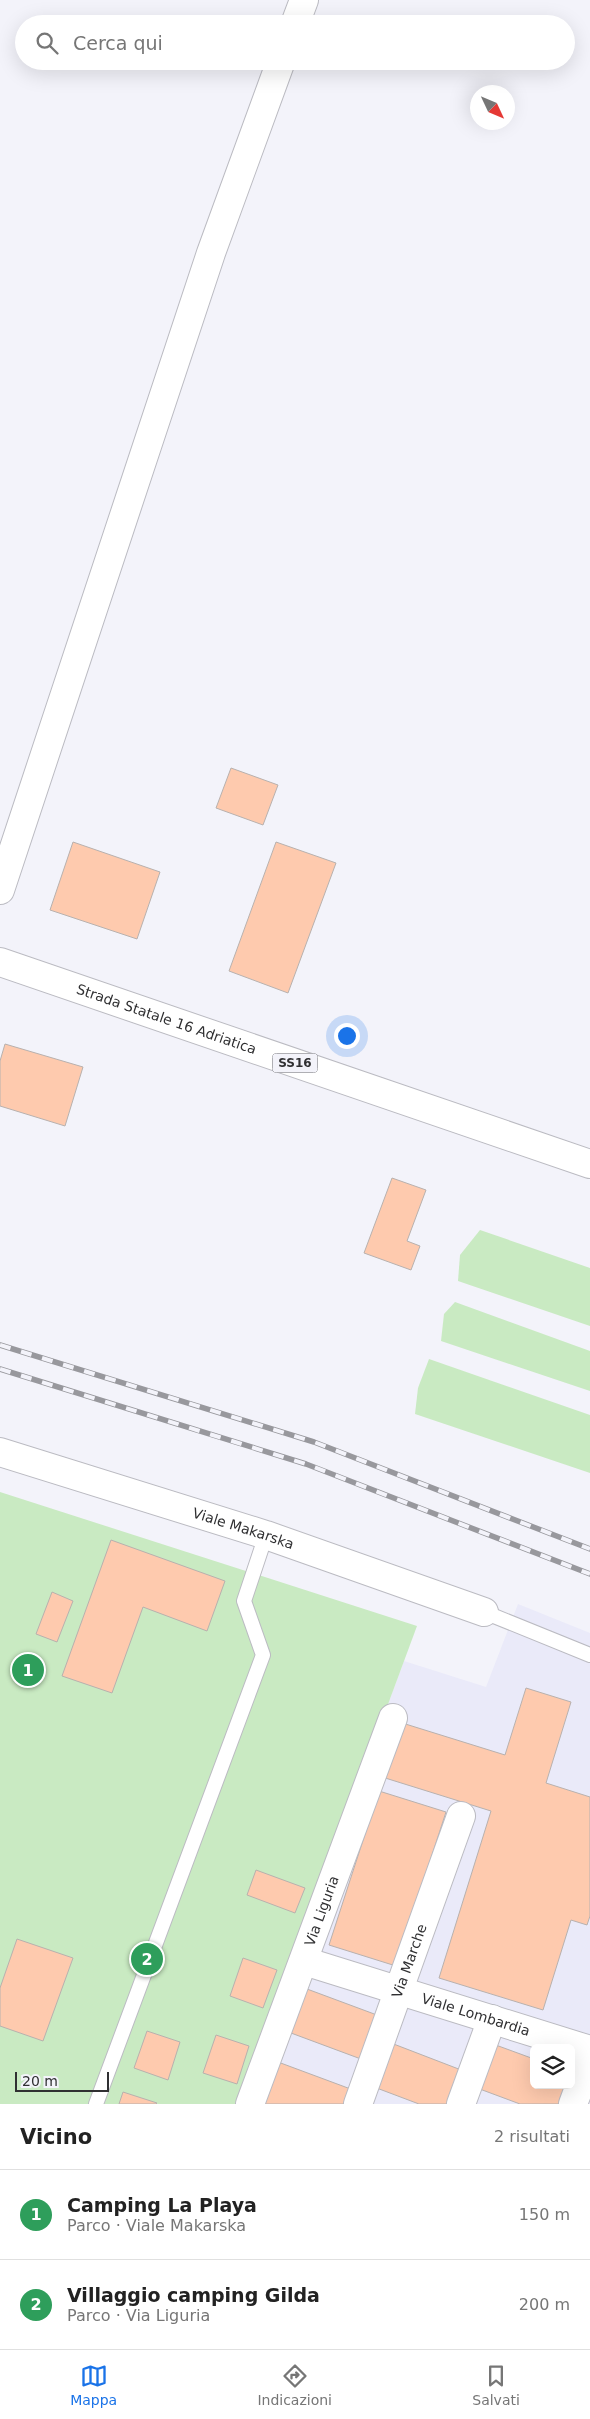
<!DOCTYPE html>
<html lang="it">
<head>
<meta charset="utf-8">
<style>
  body { margin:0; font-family:"DejaVu Sans",sans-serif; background:#f2f2f2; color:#222 }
  .controls { position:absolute; right:15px; bottom:15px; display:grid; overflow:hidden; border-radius:8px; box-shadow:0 5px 20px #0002 }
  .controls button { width:45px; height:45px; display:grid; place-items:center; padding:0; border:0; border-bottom:1px solid #e0e0e0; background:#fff; color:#222; font:25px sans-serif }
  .compass { position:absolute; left:470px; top:85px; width:45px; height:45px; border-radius:50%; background:#fff; box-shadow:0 5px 20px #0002; rotate:134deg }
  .scale { position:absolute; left:15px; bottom:12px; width:94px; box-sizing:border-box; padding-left:5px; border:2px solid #303032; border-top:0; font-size:14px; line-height:18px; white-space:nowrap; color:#303032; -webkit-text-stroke:4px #f3f3fa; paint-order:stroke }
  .you { position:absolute; left:346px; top:1035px; width:18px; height:18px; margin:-12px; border:4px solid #fff; border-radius:50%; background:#1a73e8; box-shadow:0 0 0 8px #1a73e833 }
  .badge { display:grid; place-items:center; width:32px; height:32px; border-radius:50%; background:#1a73e8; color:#fff; font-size:16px; font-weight:700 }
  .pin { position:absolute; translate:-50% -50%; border:2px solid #fff; box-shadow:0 1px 5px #0006 }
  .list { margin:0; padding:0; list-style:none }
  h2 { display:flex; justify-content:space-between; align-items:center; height:65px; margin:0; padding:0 20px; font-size:21px }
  h2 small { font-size:16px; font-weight:400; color:#767676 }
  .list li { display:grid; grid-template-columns:32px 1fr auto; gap:15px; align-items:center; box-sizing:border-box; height:90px; padding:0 20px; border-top:1px solid #e0e0e0 }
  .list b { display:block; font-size:19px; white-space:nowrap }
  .list p { margin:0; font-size:16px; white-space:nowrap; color:#767676 }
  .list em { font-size:16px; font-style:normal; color:#767676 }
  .icon { flex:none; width:28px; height:28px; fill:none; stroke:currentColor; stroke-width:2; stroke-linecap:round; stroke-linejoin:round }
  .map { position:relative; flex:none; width:590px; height:2104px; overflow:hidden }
  .search { position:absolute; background:#fff; box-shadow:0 5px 20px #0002; left:15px; right:15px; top:15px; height:55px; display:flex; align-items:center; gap:12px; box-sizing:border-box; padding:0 18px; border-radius:28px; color:#767676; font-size:19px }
  .sheet { height:245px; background:#fff }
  nav { display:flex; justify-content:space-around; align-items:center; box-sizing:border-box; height:70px; border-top:1px solid #e0e0e0; background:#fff; font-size:14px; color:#767676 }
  nav a { display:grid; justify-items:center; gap:2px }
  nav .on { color:#1a73e8 }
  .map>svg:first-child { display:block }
  .built { fill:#eaeaf9; fill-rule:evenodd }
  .green { fill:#c9eac2 }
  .building { fill:#fecaae; stroke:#b8b1ae }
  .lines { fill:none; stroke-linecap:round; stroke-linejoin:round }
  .service-casing { stroke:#bbbbc2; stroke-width:16 }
  .minor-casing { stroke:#bbbbc2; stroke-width:30 }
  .primary-casing { stroke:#bbbbc2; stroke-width:30 }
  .service { stroke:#fff; stroke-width:14 }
  .minor { stroke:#fff; stroke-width:28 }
  .primary { stroke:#fff; stroke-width:28 }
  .rail-casing { stroke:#98989d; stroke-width:5.5 }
  .rail { stroke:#f3f3fa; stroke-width:4; stroke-dasharray:11; stroke-linecap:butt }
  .labels { text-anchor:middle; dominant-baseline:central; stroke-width:4; stroke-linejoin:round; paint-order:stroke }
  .shield { fill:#f3f3fa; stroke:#6a6a6e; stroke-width:1 }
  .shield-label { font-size:12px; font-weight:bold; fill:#303032 }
  .street-label { font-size:14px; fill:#303032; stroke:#f3f3fa }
</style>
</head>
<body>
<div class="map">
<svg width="590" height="2104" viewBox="0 0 590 2104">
  <rect width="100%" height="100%" fill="#f3f3fa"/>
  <path class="built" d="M518,1604l72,29v471h-350l164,-443 82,26zM534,2048h37v37h-37z"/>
  <g class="green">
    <polygon points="480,1230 590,1268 590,1326 458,1281 460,1255"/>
    <polygon points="455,1302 590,1351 590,1391 441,1341 444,1314"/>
    <polygon points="429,1359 590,1415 590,1473 415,1414 418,1388"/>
    <polygon points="0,1492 417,1626 240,2104 0,2104"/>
  </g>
  <g class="building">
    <polygon points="231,768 278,785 263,825 216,808"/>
    <polygon points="73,842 160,872 137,939 50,910"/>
    <polygon points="276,842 336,863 288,993 229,971"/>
    <polygon points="5,1044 83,1067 65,1126 0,1106 0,1061"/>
    <polygon points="392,1178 426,1190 407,1241 420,1246 411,1270 364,1253"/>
    <polygon points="111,1540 225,1581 207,1631 143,1607 112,1693 62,1676"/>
    <polygon points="52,1592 73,1601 57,1642 36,1634"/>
    <polygon points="526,1688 571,1702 546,1783 590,1797 590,1916 587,1925 571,1920 543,2010 439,1978 491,1811 382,1777 399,1722 505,1755"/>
    <polygon points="379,1791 446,1812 396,1966 329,1945"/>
    <polygon points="256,1870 305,1888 295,1913 247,1895"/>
    <polygon points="17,1939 73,1958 43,2041 0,2026 0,1988"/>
    <polygon points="243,1958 277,1970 263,2008 230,1996"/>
    <polygon points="307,1989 385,2018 369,2062 291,2033"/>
    <polygon points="147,2031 180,2042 168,2080 134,2068"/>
    <polygon points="216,2035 249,2046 237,2084 203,2073"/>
    <polygon points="391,2043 469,2073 457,2104 419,2104 374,2087"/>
    <polygon points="493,2044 534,2059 534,2085 567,2085 560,2104 520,2104 477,2088"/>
    <polygon points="278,2062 356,2091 351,2104 262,2104"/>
    <polygon points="123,2092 157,2103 156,2104 119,2104"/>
  </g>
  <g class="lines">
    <g class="service-casing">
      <g id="service">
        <polyline points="484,1612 590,1655"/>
        <polyline points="96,2104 263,1655 244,1601 266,1535"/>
      </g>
    </g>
    <g class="minor-casing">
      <g id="minor">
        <polyline points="295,24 304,0"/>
        <polyline points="0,890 211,253 281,61"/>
        <path id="s1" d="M0,1452l266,83 218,77"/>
        <path id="s2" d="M304,1961l286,89"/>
        <path id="s3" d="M250,2104l143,-386"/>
        <path id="s4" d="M358,2104l103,-288"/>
        <polyline points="461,2104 492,2019"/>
        <polyline points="573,2104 590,2058"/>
      </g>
    </g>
    <g class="primary-casing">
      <g id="primary">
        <path id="s5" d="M0,962l590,202"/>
      </g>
    </g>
    <use href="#service" class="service"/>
    <use href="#minor" class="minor"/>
    <use href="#primary" class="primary"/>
    <g class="rail-casing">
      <g id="rail">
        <polyline points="0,1345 314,1442 590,1549"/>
        <polyline points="0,1369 306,1464 590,1574"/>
      </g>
    </g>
    <use href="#rail" class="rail"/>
  </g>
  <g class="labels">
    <rect class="shield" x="272.5" y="1053.5" width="45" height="19" rx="4"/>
    <g class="shield-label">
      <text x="295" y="1063">SS16</text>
    </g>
    <g class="street-label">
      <text stroke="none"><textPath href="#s5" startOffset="176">Strada Statale 16 Adriatica</textPath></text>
      <text stroke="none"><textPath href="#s1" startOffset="255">Viale Makarska</textPath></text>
      <text stroke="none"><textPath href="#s3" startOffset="206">Via Liguria</textPath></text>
      <text stroke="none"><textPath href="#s4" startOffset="152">Via Marche</textPath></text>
      <text stroke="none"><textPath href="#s2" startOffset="180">Viale Lombardia</textPath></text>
    </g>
  </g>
</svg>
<div class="controls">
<button><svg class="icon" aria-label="layers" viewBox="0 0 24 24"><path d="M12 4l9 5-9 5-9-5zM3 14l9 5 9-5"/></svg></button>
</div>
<svg class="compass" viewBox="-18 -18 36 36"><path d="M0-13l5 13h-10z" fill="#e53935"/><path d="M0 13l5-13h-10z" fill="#767676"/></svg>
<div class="scale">20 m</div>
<div class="you"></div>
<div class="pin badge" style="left:28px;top:1670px;background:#2e9e5b">1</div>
<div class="pin badge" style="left:147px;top:1959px;background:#2e9e5b">2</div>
<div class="search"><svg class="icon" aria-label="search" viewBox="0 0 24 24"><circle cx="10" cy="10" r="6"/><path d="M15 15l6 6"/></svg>Cerca qui</div>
</div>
<section class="sheet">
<h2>Vicino<small>2 risultati</small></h2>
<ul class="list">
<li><span class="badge" style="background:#2e9e5b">1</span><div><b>Camping La Playa</b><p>Parco · Viale Makarska</p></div><em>150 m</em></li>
<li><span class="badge" style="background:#2e9e5b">2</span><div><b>Villaggio camping Gilda</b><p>Parco · Via Liguria</p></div><em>200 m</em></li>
</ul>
</section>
<nav>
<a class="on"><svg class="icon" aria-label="map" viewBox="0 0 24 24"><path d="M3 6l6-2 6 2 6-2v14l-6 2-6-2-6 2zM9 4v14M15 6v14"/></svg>Mappa</a>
<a><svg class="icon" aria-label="directions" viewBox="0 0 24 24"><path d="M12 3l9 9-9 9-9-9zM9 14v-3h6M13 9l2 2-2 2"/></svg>Indicazioni</a>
<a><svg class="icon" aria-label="saved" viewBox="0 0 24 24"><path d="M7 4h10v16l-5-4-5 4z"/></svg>Salvati</a>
</nav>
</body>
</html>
